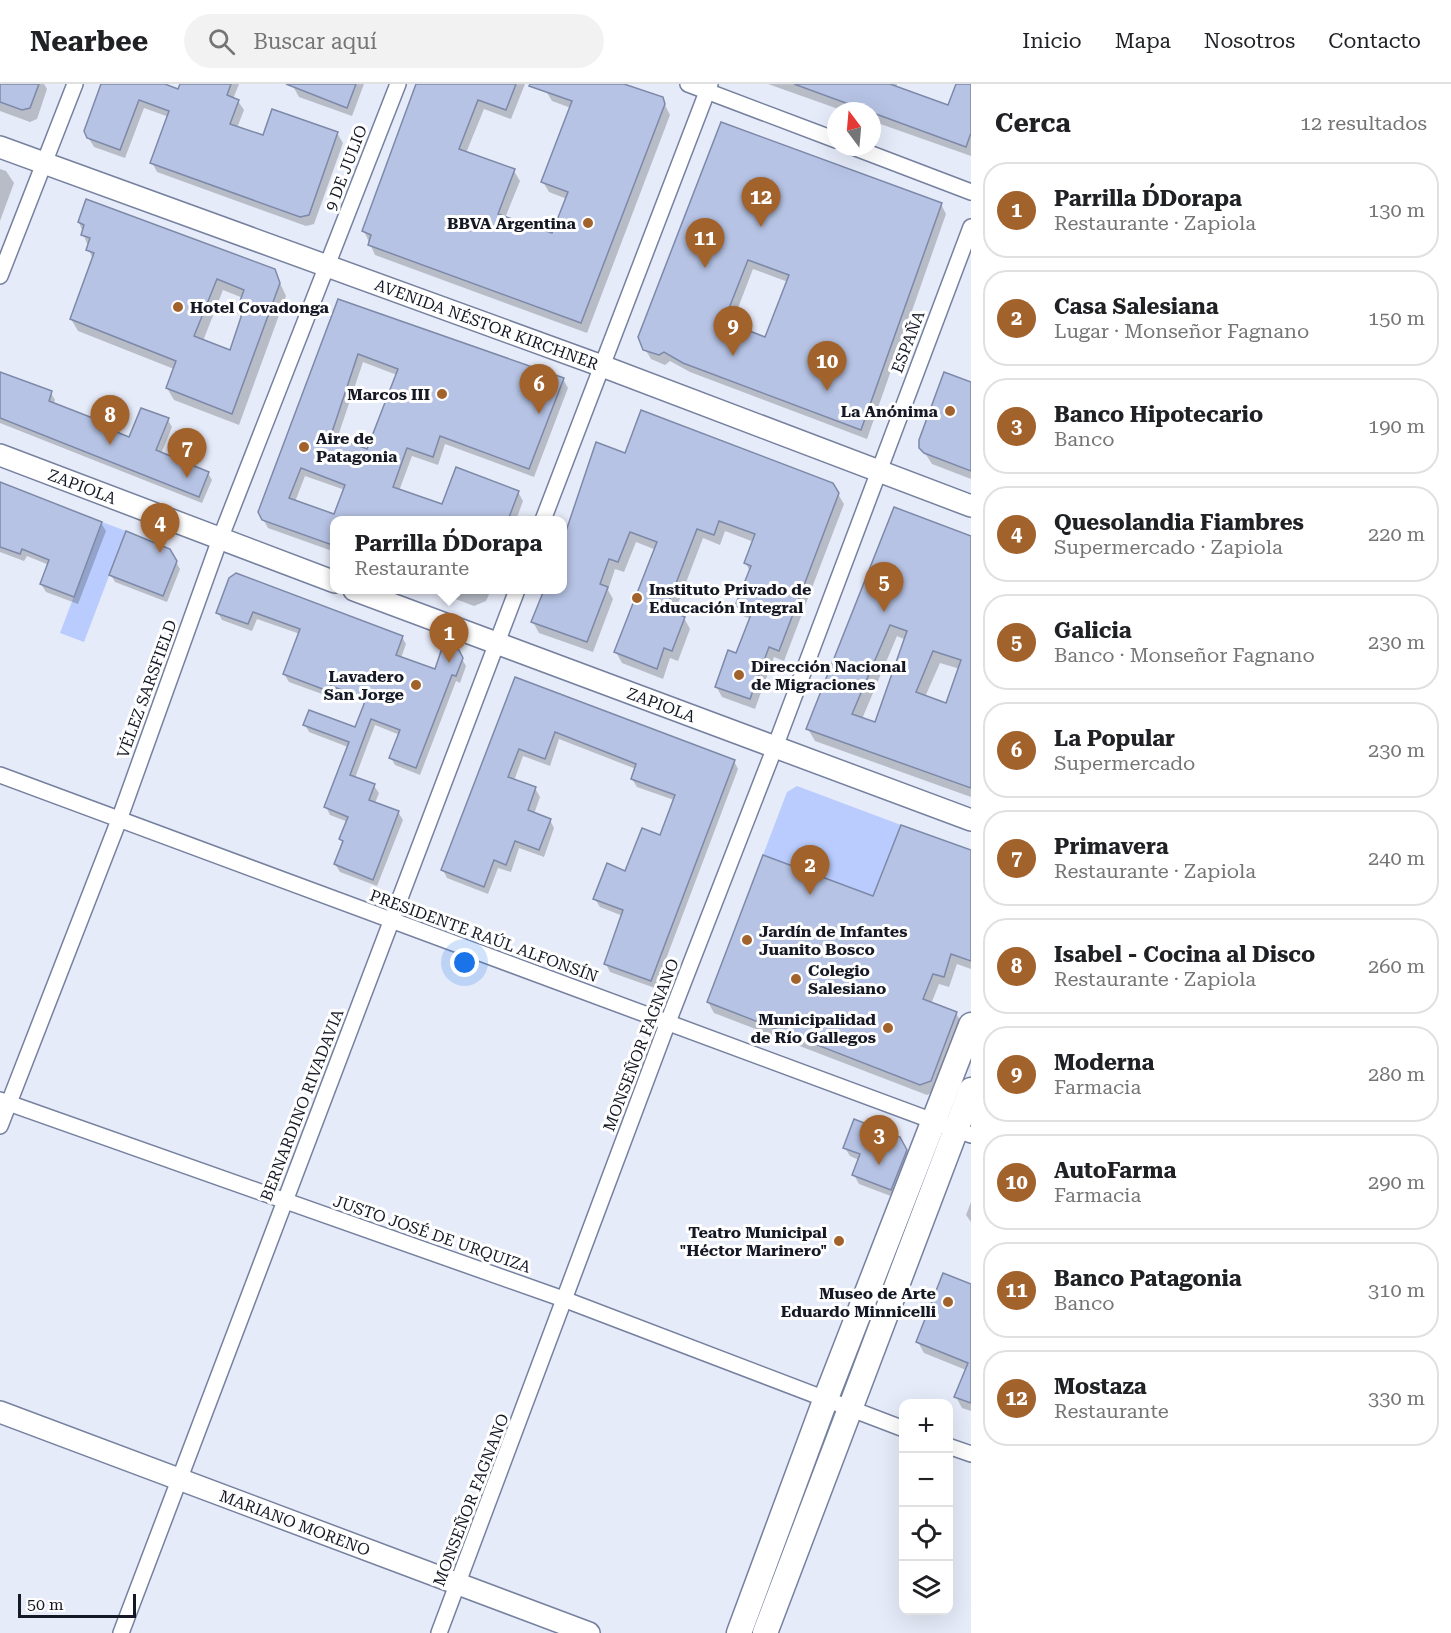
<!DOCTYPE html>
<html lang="es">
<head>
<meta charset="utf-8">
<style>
  body { margin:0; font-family:"Roboto Serif",serif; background:#f2f2f2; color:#202124 }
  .controls { position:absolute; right:18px; bottom:18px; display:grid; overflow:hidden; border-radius:12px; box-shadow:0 6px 24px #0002 }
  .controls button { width:54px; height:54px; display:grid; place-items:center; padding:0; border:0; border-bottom:2px solid #e0e0e0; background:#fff; color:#202124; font:30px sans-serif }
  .compass { position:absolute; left:827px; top:18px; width:54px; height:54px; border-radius:50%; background:#fff; box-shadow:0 6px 24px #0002; rotate:344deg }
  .scale { position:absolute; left:18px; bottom:15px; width:118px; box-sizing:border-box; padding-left:6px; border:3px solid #151925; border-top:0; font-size:16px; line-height:21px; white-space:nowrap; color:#151925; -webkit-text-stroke:4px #fff; paint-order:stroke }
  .you { position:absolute; left:465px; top:879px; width:21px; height:21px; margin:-15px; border:4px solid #fff; border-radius:50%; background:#1a73e8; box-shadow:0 0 0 9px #1a73e833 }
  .badge { display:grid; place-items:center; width:39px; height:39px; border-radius:50%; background:#a2622c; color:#fff; font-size:20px; font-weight:700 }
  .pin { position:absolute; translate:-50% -50px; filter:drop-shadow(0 2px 3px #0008) }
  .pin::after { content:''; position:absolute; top:32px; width:21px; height:18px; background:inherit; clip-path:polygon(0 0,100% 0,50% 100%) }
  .popup { position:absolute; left:330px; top:432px; width:237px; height:78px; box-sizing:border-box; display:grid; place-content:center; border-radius:12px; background:#fff; filter:drop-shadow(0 2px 4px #0005); font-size:20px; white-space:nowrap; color:#757577 }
  .popup b { font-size:22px; color:#202124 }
  .popup::after { content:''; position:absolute; left:50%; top:100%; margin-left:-12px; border:12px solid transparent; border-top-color:#fff }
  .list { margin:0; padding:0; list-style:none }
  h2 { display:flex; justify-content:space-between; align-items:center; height:78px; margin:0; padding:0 24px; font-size:26px }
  h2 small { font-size:20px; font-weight:400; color:#757577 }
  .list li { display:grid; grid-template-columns:39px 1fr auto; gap:18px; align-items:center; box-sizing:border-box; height:96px; margin:0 12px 12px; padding:0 12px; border:2px solid #e0e0e0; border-radius:24px }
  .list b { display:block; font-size:22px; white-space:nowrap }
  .list p { margin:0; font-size:20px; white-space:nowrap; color:#757577 }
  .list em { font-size:20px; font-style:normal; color:#757577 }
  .icon { flex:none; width:33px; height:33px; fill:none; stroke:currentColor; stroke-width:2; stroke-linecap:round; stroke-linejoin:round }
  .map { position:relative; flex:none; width:971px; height:1549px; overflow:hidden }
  header { display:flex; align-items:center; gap:36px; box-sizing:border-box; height:84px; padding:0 30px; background:#fff; border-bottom:2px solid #e0e0e0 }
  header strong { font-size:28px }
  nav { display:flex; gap:33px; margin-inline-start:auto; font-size:21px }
  .search { width:420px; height:54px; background:#f2f2f2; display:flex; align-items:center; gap:15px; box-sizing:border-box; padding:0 21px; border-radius:33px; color:#757577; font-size:22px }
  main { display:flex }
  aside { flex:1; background:#fff }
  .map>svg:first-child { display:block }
  .green { fill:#b9ccfd }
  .shadow { fill:#0003; fill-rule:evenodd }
  .building { fill:#b6c3e4; stroke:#7d89a8; stroke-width:1.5; fill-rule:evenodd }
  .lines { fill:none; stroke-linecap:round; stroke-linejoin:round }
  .street-casing { stroke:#75819f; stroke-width:18 }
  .secondary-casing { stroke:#75819f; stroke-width:24 }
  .primary-casing { stroke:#75819f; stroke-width:27 }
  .street { stroke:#fff; stroke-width:15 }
  .secondary { stroke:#fff; stroke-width:21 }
  .primary { stroke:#fff; stroke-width:24 }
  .poi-dot { fill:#a2622c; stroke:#fff; stroke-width:2 }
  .labels { text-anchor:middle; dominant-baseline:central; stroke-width:6; stroke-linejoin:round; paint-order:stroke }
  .street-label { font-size:16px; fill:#151925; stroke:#fff }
  .poi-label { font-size:16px; font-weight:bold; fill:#151925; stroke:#fff; text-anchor:end }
</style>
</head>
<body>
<header>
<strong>Nearbee</strong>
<div class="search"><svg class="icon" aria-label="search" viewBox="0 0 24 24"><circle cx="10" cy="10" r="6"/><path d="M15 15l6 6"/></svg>Buscar aquí</div>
<nav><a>Inicio</a><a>Mapa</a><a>Nosotros</a><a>Contacto</a></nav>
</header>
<main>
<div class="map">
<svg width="971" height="1549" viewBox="0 0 971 1549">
  <rect width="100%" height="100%" fill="#e6ebf9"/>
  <g class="green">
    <polygon points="102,438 126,447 84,558 60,549"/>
    <polygon points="797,702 901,741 873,812 763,771 787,708"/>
  </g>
  <g class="shadow">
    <polygon points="0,0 44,0 47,5 37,35 30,38 0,27"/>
    <polygon points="103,0 161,0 179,7 182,0 239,0 233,15 238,17 244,26 237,44 264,53 337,49 343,59 314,140 306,142 157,88 152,78 169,33 144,24 125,74 94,63 88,53"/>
    <polygon points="295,0 364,0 352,32 299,13 294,4"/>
    <polygon points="418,0 525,0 511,35 484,25 466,69 514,87 520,97 505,134 553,151 567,115 549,108 543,98 571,24 552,17 546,7 549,0 621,0 662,15 670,31 587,249 375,171 364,147"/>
    <polygon points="768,0 897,0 896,4 949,23 957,0 971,0 971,72 872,37 872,27 844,27"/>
    <path d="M722,40l219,80 5,10 -79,225 -177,-67 -20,-11 -5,4 -14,-6 -6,-10zM753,185l35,13 -22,57 -35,-13z"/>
    <polygon points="0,85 6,87 14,99 0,137"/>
    <path d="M79,138l195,48 12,26 -47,129 -65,-25 -7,-12 7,-19 -96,-38 -7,-12 22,-59zM223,206l20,8 -5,13 4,8 -11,33 -28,-11z"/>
    <path d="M339,217l224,78 5,9 -34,89 -89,-33 -7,21 -26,-9 -13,35 44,15 75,-14 5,9 -7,19h-181v32l-67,-24 -5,-9zM363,278l34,13 -29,76 -31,-12zM305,392l40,14 -11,26 -39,-14z"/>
    <polygon points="0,289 51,309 55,316 53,321 102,340 105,345 130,355 168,336 172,343 161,370 208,389 212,396 202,419 0,339"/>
    <polygon points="971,300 971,395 932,380 921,363"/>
    <polygon points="597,360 626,371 832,400 844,420 784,577 774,573 755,625 722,613 716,602 736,570 751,535 743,532 737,521 750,488 746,479 754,458 725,447 720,461 703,454 674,530 684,534 690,545 678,577 670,574 663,595 622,579 616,568 656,466 636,458 624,488 615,485 608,506 613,515 593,568 539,549 533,538 545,506 563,506 563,455"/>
    <polygon points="0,399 101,439 106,447 78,520 46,508 41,500 49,481 27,472 24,477 0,468"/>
    <path d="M895,425l76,28v260l-156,-56 -7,-12zM897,552l9,4 -30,84 -14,-5zM940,579l20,6 -14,36 -21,-8z"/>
    <polygon points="174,474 180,485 167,518 115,498 111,491"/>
    <polygon points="230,495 402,553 406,560 401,574 435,587 458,568 466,582 460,599 456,597 420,691 395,681 391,674 400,651 375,641 355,694 374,702 379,709 375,719 398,728 403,736 377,802 340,788 335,780 348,738 330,731 326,723 348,663 309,648 305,641 356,645 365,620 335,608 333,614 289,598 284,590 300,550 257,535 252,547 222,536 218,529"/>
    <polygon points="432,506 491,506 486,517 474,522"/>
    <polygon points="516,595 734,677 738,685 655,904 610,888 606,880 623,832 600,823 595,815 626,789 661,753 674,716 637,703 632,695 636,685 559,655 550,682 523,672 514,697 535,704 540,713 534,730 550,736 554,744 544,773 519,764 511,788 498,784 488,810 447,794 443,786"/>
    <polygon points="971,768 971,885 957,880 949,903 939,900 931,920 956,929 962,940 936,1007 927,1011 714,929 708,918"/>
    <polygon points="899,1054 911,1076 896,1114 859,1100 854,1091 859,1076 850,1072 845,1064"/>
    <polygon points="971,1118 971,1138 966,1131"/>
    <polygon points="971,1201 971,1327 962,1324 956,1313 966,1286 924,1269 918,1258"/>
  </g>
  <g class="building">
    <polygon points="0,0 39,0 30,24 22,26 0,18"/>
    <polygon points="101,0 165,0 178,5 180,0 231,0 227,11 239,16 230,40 263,51 272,25 338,48 309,131 300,133 150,79 169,27 139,16 120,66 87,54 84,47"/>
    <polygon points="286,0 356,0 347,24"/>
    <polygon points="416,0 516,0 506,26 478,16 459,65 515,85 498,130 552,149 568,108 541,98 572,17 529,2 530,0 624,0 663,13 665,20 581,239 368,161 371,151 362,147"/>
    <polygon points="794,0 890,0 948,21 956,0 971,0 971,49 966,63"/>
    <path d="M721,38l221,81 -81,227 -178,-67 -19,-11 -5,3 -16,-5 -5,-13zM748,176l41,15 -24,62 -41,-16z"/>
    <path d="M86,115l189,70 5,14 -48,131 -66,-26 10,-27 -106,-42 24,-66 -8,-3 4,-12 -9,-3 3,-10 -6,-3zM217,195l27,11 -8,22 6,2 -12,36 -36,-14z"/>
    <path d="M338,215l226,79 -35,91 -89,-33 -7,21 -26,-9 -14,39 49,17 14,-37 63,24 -11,29h-173v26l-73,-26 -4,-8zM358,270l40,15 -31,80 -36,-14zM301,384l44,17 -11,29 -45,-16z"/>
    <polygon points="0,288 52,307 49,317 103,338 102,342 129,353 141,324 169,334 156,366 209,388 199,413 0,334"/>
    <polygon points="944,288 971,298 971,387 924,369 919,364 919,356"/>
    <polygon points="641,326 833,399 839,409 779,567 769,563 750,615 715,603 728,566 736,569 752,528 735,522 751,482 744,479 755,450 719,437 714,451 697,445 666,525 685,533 672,567 664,564 657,585 614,568 657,458 630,448 618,478 609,475 600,500 608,503 587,558 531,538 544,506 563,506 563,456 596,358 625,369"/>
    <polygon points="0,398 102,438 74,513 40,500 49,476 22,465 20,470 0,463"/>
    <path d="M894,423l77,29v252l-165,-59zM890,541l17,6 -32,91 -23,-8zM933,567l28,9 -15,43 -30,-11z"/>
    <polygon points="126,447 170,465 177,477 163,512 109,491"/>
    <polygon points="236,489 403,552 396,571 435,585 443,561 459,566 463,574 456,592 452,591 416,684 389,674 400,646 371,635 350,691 375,700 369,716 399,727 373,796 334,780 343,757 339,755 348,733 324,723 349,658 303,641 309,626 355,643 366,615 331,602 328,607 283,590 300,545 253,528 248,540 216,529 229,494"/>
    <polygon points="515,593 735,676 651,897 604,880 623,826 593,815 607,779 625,787 642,744 660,751 675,711 631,695 636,680 555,648 545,675 519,665 508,693 536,703 528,726 551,735 539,766 515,757 506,781 494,776 484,803 441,786"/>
    <polygon points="901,741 971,766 971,877 951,870 944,893 933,890 923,915 957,928 931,997 920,1001 707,918 763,771 873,812"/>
    <polygon points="854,1035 900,1053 907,1066 891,1106 852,1091 860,1070 843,1064"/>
    <polygon points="943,1189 971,1200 971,1319 954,1313 968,1279 916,1258"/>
  </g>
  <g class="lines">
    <g class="street-casing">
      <g id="street">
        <polyline points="688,0 836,56"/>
        <polyline points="853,63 971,108"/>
        <polyline points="0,192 75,0"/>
        <polyline points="543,436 710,0"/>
        <polyline points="0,691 971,1051"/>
        <polyline points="0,1016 566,1216 904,1345"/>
        <polyline points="0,1042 119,736 220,455 398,0"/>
        <polyline points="948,1362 971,1370"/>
        <polyline points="121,1549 517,506"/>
        <polyline points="439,1549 668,938 775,663 971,143"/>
      </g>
    </g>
    <g class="secondary-casing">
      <g id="secondary">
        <path id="s1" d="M0,63l602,219 369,140"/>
        <path id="s2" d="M0,371l335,127"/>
        <path id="s3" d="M354,506l617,230"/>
        <path id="s4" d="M0,1328l589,221"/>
      </g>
    </g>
    <g class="primary-casing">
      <g id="primary">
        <polyline points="739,1549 826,1314 971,941"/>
        <polyline points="765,1549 971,1006"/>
      </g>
    </g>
    <use href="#street" class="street"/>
    <use href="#secondary" class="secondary"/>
    <use href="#primary" class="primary"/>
  </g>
  <g class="poi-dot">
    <circle cx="588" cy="139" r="6"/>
    <circle cx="178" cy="223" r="6"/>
    <circle cx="442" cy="310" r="6"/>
    <circle cx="950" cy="327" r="6"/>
    <circle cx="304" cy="363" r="6"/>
    <circle cx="637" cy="514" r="6"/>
    <circle cx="739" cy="591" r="6"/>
    <circle cx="416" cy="601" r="6"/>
    <circle cx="747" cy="856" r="6"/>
    <circle cx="796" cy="895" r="6"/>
    <circle cx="888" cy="944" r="6"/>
    <circle cx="839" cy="1157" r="6"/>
    <circle cx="948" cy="1218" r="6"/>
  </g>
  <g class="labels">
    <g class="street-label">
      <text transform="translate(346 84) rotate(-69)">9 DE JULIO</text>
      <text stroke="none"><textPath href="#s1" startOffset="518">AVENIDA NÉSTOR KIRCHNER</textPath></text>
      <text transform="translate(908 258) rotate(-69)">ESPAÑA</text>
      <text stroke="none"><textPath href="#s2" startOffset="88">ZAPIOLA</textPath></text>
      <text transform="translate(147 605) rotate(-70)">VÉLEZ SARSFIELD</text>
      <text stroke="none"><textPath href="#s3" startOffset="328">ZAPIOLA</textPath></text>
      <text transform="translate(484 852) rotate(20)">PRESIDENTE RAÚL ALFONSÍN</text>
      <text transform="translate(641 961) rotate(-69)">MONSEÑOR FAGNANO</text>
      <text transform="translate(302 1021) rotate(-69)">BERNARDINO RIVADAVIA</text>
      <text transform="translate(432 1150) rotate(19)">JUSTO JOSÉ DE URQUIZA</text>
      <text transform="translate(471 1416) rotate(-69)">MONSEÑOR FAGNANO</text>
      <text stroke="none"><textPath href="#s4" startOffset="315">MARIANO MORENO</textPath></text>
    </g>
    <g class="poi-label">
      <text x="576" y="139">BBVA Argentina</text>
      <text x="190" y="223" text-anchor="start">Hotel Covadonga</text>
      <text x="430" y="310">Marcos III</text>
      <text x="938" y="327">La Anónima</text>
      <text x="316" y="354" text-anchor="start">Aire de<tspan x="316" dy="18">Patagonia</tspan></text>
      <text x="649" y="505" text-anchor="start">Instituto Privado de<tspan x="649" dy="18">Educación Integral</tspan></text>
      <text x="751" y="582" text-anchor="start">Dirección Nacional<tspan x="751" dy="18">de Migraciones</tspan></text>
      <text x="404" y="592">Lavadero<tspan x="404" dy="18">San Jorge</tspan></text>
      <text x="759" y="847" text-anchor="start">Jardín de Infantes<tspan x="759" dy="18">Juanito Bosco</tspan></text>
      <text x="808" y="886" text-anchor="start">Colegio<tspan x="808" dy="18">Salesiano</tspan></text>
      <text x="876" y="935">Municipalidad<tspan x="876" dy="18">de Río Gallegos</tspan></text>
      <text x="827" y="1148">Teatro Municipal<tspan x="827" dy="18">"Héctor Marinero"</tspan></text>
      <text x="936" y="1209">Museo de Arte<tspan x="936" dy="18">Eduardo Minnicelli</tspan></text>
    </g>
  </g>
</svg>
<div class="controls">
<button>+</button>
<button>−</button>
<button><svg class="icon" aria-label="locate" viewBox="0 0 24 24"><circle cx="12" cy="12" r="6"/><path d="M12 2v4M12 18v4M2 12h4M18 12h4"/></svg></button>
<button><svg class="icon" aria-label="layers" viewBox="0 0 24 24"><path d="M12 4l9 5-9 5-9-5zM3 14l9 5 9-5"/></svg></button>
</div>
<svg class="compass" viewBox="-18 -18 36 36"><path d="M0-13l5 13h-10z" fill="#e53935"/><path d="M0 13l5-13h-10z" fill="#757577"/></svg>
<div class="scale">50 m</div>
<div class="you"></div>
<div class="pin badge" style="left:449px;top:579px">1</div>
<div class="popup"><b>Parrilla D´Dorapa</b>Restaurante</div>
<div class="pin badge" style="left:810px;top:811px">2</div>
<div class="pin badge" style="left:879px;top:1081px">3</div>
<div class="pin badge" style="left:160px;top:469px">4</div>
<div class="pin badge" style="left:884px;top:528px">5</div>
<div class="pin badge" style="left:539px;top:330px">6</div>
<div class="pin badge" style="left:187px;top:394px">7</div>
<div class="pin badge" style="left:110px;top:361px">8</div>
<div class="pin badge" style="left:733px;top:272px">9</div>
<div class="pin badge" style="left:827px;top:307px">10</div>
<div class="pin badge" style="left:705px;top:184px">11</div>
<div class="pin badge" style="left:761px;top:143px">12</div>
</div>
<aside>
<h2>Cerca<small>12 resultados</small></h2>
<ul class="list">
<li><span class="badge">1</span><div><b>Parrilla D´Dorapa</b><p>Restaurante · Zapiola</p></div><em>130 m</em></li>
<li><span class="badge">2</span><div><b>Casa Salesiana</b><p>Lugar · Monseñor Fagnano</p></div><em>150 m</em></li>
<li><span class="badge">3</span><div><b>Banco Hipotecario</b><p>Banco</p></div><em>190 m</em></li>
<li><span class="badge">4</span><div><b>Quesolandia Fiambres</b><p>Supermercado · Zapiola</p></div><em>220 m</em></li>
<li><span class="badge">5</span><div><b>Galicia</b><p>Banco · Monseñor Fagnano</p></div><em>230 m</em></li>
<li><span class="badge">6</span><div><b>La Popular</b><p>Supermercado</p></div><em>230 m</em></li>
<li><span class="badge">7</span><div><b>Primavera</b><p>Restaurante · Zapiola</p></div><em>240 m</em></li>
<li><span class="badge">8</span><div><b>Isabel - Cocina al Disco</b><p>Restaurante · Zapiola</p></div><em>260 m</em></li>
<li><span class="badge">9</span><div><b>Moderna</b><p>Farmacia</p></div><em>280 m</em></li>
<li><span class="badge">10</span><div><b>AutoFarma</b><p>Farmacia</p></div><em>290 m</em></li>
<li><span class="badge">11</span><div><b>Banco Patagonia</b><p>Banco</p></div><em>310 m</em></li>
<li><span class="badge">12</span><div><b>Mostaza</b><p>Restaurante</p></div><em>330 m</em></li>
</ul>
</aside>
</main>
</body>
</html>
